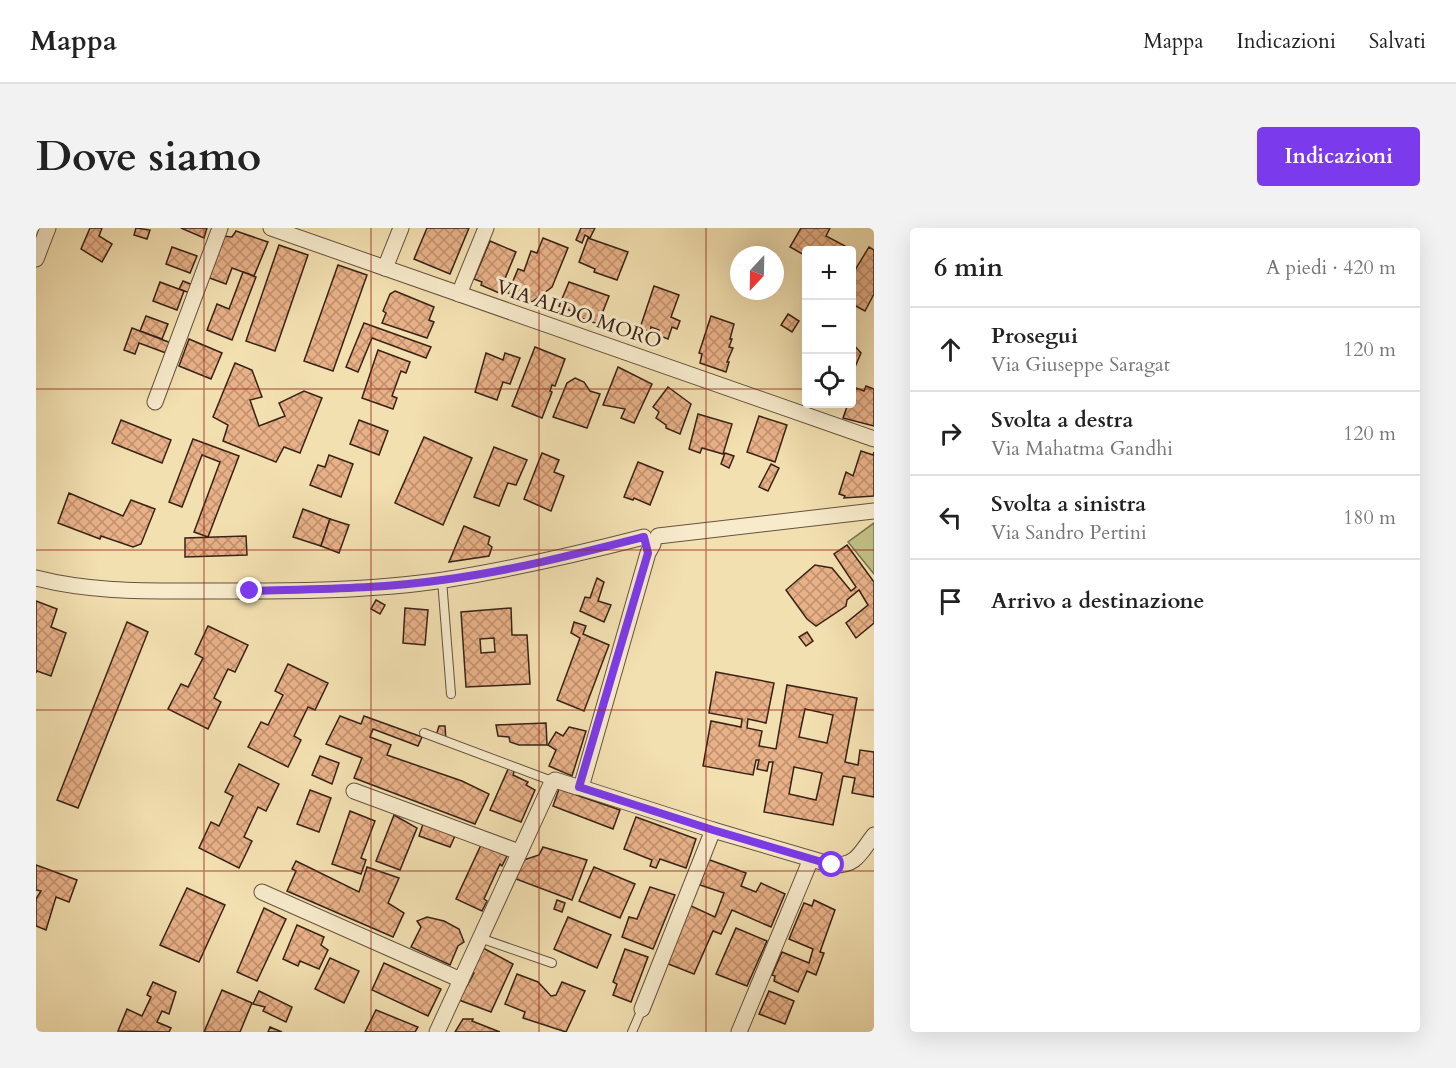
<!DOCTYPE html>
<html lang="it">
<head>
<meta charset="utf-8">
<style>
  body { margin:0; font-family:Cardo,serif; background:#f2f2f2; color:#222 }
  .controls { position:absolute; right:18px; top:18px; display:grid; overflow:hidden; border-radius:6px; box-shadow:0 6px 24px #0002 }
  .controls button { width:54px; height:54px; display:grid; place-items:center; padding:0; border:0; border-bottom:2px solid #e0e0e0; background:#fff; color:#222; font:30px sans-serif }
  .compass { position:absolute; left:694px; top:18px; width:54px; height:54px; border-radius:50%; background:#fff; box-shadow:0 6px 24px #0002; rotate:202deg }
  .stop { position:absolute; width:18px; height:18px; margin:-14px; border:4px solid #7c3aed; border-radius:50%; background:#fff }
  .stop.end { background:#7c3aed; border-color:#fff; box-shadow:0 2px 6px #0008 }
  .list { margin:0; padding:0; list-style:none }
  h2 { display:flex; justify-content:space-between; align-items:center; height:78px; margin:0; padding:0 24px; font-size:26px }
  h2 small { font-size:20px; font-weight:400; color:#767676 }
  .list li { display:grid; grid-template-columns:39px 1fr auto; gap:18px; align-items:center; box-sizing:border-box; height:84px; padding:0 24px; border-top:2px solid #e0e0e0 }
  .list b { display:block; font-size:22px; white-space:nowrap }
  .list p { margin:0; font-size:20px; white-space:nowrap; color:#767676 }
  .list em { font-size:20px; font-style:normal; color:#767676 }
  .icon { flex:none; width:33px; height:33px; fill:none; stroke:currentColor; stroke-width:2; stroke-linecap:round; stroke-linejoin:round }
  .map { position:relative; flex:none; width:838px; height:804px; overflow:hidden; border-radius:6px }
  header { display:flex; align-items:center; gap:36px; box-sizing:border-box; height:84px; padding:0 30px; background:#fff; border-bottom:2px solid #e0e0e0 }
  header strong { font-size:28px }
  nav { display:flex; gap:33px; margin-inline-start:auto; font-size:21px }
  .intro { display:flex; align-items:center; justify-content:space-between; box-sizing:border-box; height:144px; padding:0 36px }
  h1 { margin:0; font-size:42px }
  .button { padding:15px 27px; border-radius:6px; background:#7c3aed; color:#fff; font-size:21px; font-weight:700 }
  main { display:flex; gap:36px; padding:0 36px }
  aside { flex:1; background:#fff; border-radius:6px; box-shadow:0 6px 24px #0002 }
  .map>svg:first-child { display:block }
  .garden { fill:#c1c187; stroke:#7c724f; stroke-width:1.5 }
  .building { fill:url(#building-cross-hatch); stroke:#382217; stroke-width:1.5; fill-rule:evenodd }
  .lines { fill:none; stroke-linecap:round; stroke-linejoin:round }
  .lane-casing { stroke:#67523e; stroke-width:10 }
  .street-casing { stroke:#67523e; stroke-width:17 }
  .lane { stroke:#f7ebcc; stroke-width:8 }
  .street { stroke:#f7ebcc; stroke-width:15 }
  .route { stroke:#7c3aed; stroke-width:8 }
  .grid { fill:none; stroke:#8f2418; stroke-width:1.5; stroke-opacity:0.55 }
  .labels { text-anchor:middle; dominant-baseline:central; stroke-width:6; stroke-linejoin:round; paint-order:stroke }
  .street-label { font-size:20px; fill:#382217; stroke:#f7ebcc }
</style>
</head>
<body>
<header>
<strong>Mappa</strong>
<nav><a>Mappa</a><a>Indicazioni</a><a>Salvati</a></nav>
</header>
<div class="intro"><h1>Dove siamo</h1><a class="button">Indicazioni</a></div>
<main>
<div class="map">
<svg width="838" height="804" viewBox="0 0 838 804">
  <defs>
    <pattern id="building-cross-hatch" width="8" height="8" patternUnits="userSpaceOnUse" patternTransform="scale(1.5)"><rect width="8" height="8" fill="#e9b188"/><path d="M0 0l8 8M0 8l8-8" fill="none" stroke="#be906e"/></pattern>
  </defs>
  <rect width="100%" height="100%" fill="#f3e0b1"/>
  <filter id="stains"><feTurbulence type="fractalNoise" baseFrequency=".00333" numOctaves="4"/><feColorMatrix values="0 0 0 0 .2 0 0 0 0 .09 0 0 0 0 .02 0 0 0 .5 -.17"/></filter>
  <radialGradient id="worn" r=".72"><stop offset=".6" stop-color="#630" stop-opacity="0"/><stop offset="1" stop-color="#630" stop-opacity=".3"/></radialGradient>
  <polygon class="garden" points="838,295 838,346 812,314"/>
  <g class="building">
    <polygon points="54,0 66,0 63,8 76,16 66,34 45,21"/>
    <polygon points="100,0 114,2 111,11 98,7"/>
    <polygon points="145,0 171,0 168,10"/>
    <polygon points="391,0 433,0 414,46 378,31"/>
    <polygon points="545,0 559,0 554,10 549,7 546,15 540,12"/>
    <polygon points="765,0 794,0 790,8 809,18 806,22 770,22 770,28 754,19"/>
    <polygon points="200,3 232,14 218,48 196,40 190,56 171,49 187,8 196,9"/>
    <polygon points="507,10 532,20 516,59 496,74 472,65 482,41 488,43 495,23 501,25"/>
    <polygon points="552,10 592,24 581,52 558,44 559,41 543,34"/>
    <polygon points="454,13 480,24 463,65 445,57 446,54 438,51"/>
    <polygon points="243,17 272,27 239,123 210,113"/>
    <polygon points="136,19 161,28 154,45 130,36"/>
    <polygon points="833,19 838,22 838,66 829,83 816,76 816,47"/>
    <polygon points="302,37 331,47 297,143 268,133"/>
    <polygon points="207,44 220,49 196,112 171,102 181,76 193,81"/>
    <polygon points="147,53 157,57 154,65 143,61"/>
    <polygon points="124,54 148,63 141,82 117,73"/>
    <polygon points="533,54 573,68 562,96 539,88 540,85 523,78"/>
    <polygon points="618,58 643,67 635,89 644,93 641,101 636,99 632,111 622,107 623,102 615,99 614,104 604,100"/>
    <polygon points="359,63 398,79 393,92 398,94 391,110 346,95 350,85 347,83 354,66"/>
    <polygon points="752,86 763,93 756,104 745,97"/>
    <polygon points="110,88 132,96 126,111 104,103"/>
    <polygon points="675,88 698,96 694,111 696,111 693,119 697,120 691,134 693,134 690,144 664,135 666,126 663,125"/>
    <polygon points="328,95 395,119 390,130 336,110 322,144 310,139"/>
    <polygon points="96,100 135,115 130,125 103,115 99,126 88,122"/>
    <polygon points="153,111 186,125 175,151 143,138"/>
    <polygon points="816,115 825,125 819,139 816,138"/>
    <polygon points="499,119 529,131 519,158 516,157 514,163 516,164 506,190 476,178"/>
    <polygon points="342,122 374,134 370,145 365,143 356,168 361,170 357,181 326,170"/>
    <polygon points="450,125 467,132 469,125 484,130 474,156 467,154 461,172 439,164"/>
    <polygon points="199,135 216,142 226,169 214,172 223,198 249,188 243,175 268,163 286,170 264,225 248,219 240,234 187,213 192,197 177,189"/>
    <polygon points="582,139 616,156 598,195 585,190 589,181 567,177"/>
    <polygon points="539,150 548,154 554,163 564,166 551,200 517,189 531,155"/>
    <polygon points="830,158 838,161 838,198 807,190 812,176 816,176 820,160 828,163"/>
    <polygon points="632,159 655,176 644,206 630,200 630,197 620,190 623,184 617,179"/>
    <polygon points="662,186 696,196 687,226 666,220 664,225 653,221"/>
    <polygon points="723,188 751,197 739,234 711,224"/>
    <polygon points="85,192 135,212 126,235 76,215"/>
    <polygon points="323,192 352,203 343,227 314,216"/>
    <polygon points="388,209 436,230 407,297 359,275"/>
    <polygon points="157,211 203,228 172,309 158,304 184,234 166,227 146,279 133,274"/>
    <polygon points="458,219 491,232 480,257 472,255 463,278 438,269"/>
    <polygon points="825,223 837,227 838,224 838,268 808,270 809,268 803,266 810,244 817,248"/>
    <polygon points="506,225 523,232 518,244 528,248 515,283 488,271"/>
    <polygon points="689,225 698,228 693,240 685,236"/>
    <polygon points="293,227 317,236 305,269 274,257 282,237 289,239"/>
    <polygon points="602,234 627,244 614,277 598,270 597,272 588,269"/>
    <polygon points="735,236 743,240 732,263 723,259"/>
    <polygon points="33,265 87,288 95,272 119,281 105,316 97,319 65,308 64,311 22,295"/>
    <polygon points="267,281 294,291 285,318 257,309"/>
    <polygon points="294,291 313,297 303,325 285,318"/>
    <polygon points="428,298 454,309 452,316 456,319 453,328 413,334"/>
    <polygon points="210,308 211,327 149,329 149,310"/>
    <polygon points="811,317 838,354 838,395 820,410 810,395 832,377 823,362 811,372 810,378 780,398 771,391 750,362 779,337 796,340 815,363 820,359 798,326"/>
    <polygon points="561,350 568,354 562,373 575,377 568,394 544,383 549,369 554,370"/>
    <polygon points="340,372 349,377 344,386 335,381"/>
    <polygon points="0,373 21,381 15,399 30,405 15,448 1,443 0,445"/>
    <polygon points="369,380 392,382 389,417 367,415"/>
    <path d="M475,380l1,27h15l3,49 -64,3 -5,-75zM458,410l1,14 -14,1 -1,-14z"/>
    <polygon points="91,394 112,404 42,580 21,572"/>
    <polygon points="538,394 550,398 547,406 573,417 548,483 521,472 544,410 535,405"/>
    <polygon points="172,398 212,417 199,444 192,441 178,470 185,474 172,501 132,481 145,456 152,459 167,430 159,426"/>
    <polygon points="771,404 777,413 770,418 763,409"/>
    <polygon points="252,436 292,455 279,482 272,479 258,508 265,512 252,539 212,519 225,494 232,497 247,467 239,463"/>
    <path d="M680,444l58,11 -8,40 -18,-4 -1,9 15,3 -3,15 17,3 11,-64 70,13 -12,64 13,3 2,-15 14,2v45l-22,-4 3,-15 -12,-2 -10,49 -69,-13 9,-50h-4l-2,9 -10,-2 2,-9h-3l-3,15 -50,-9 8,-45 30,6 1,-8 -33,-6zM769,481l28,6 -6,28 -28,-6zM758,539l28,6 -6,27 -27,-6z"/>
    <polygon points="304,488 325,496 328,488 386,509 382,518 337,501 334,509 355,517 351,527 426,553 453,566 439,596 318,550 326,530 290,516"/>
    <polygon points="510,495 511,517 483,517 474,514 473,509 462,508 460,497"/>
    <polygon points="403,498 409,498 410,512 400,508"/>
    <polygon points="533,499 550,503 536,548 513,538 520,522 512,517 520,504 527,508"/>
    <polygon points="284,528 303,535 296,556 276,547"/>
    <polygon points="203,536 243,556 230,583 222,579 208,609 216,613 203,640 163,620 175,594 183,598 197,568 189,564"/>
    <polygon points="473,539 479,541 477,547 492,554 490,557 499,562 485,594 454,582"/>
    <polygon points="523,561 584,582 577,601 517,578"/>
    <polygon points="274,562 295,570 283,604 261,596"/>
    <polygon points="314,583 339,593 325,630 330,632 325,646 296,636"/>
    <polygon points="358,587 381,600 364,642 340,633"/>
    <polygon points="600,589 660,611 650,640 624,631 620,640 614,638 616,632 588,621"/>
    <polygon points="387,596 419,608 414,619 383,608"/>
    <polygon points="445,617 471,628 466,638 464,636 448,671 451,673 446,683 420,671"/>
    <polygon points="507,619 551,632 536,672 480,651 480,644 488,632 503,627"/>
    <polygon points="671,631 710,645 705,658 720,664 725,655 749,666 735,699 696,682 685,706 677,703 658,746 630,735 653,677 679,689 688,665 664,657"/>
    <polygon points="260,633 323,664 331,639 363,650 352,675 368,685 357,709 251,663 260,643 256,641"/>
    <polygon points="0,637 41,652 33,674 20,669 10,702 0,698 0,671 5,663 0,662"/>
    <polygon points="558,639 599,656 584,690 543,673"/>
    <polygon points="614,659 639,667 617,721 586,709 593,689 601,691"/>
    <polygon points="151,660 189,677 163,734 124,717"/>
    <polygon points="521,672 529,675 526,684 518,681"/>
    <polygon points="778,672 799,682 784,724 788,725 780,747 771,743 762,764 738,753 739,748 736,747 746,724 773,735 777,721 753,711 768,675 776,678"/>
    <polygon points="228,680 250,691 221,753 201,744"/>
    <polygon points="391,689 408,693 423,701 428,714 422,718 414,737 375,719 385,699 381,693"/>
    <polygon points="532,689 575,707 561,740 518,721"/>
    <polygon points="261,697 288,709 285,717 292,722 283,741 264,733 262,738 247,731"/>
    <polygon points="700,700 731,713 711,758 680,746"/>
    <polygon points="447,720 477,736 455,784 423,772 438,745 436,744"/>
    <polygon points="589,721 612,729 595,774 577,767 581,756 577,754"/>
    <polygon points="294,730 323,743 308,775 279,761"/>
    <polygon points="348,735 405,761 392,788 336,762"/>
    <polygon points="481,746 502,754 515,768 520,767 526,754 549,763 530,804 487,790 489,784 469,776"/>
    <polygon points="117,754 140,764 133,786 126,783 121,794 135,800 133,804 82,803 91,781 106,788 115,769 111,767"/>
    <polygon points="186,762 216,775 204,804 168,804"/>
    <polygon points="223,763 256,779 250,794 227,783 229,779 217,776"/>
    <polygon points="733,763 758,773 749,796 723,786"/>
    <polygon points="340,782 382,799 379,804 329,804"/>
    <polygon points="427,791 437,791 436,793 464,804 419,804"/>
    <polygon points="234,799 246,804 232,804"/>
  </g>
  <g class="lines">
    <g class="lane-casing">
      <g id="lane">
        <polyline points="406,352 415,466"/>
        <polyline points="388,505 516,553"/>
        <polyline points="444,710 516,735"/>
        <polyline points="596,804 606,781"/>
      </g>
    </g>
    <g class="street-casing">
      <g id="street">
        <polyline points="235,0 838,211"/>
        <polyline points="0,31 12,0"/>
        <polyline points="349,40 365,0"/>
        <polyline points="423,66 450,0"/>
        <polyline points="119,174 184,0"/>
        <polyline points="622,308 838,283"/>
        <path d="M0,350c54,14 108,13 163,13 81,0 164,1 245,-11 68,-11 134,-26 200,-43"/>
        <path d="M543,559l134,43 119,35c25,1 28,-12 42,-30"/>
        <polyline points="318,563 483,624"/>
        <polyline points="226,664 425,752"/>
        <polyline points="606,781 677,602"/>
        <polyline points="401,804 516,554 519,552 541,559 546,556 612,325 617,316"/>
        <polyline points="703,804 775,631"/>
      </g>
    </g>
    <use href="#lane" class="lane"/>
    <use href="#street" class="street"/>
  </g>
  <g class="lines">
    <path class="route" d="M214,363c64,-2 129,-2 192,-11 69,-9 135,-26 202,-43l4,16 -69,234 134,43 119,35"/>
  </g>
  <path class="grid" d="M168,0v804M335,0v804M503,0v804M670,0v804M0,161h770M816,161h22M0,322h838M0,482h838M0,643h838"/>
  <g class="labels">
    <g class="street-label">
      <text transform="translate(543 86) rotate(19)">VIA ALDO MORO</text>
    </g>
  </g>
  <rect width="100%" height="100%" filter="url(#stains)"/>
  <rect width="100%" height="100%" fill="url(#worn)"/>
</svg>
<div class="controls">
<button>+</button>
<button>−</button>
<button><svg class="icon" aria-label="locate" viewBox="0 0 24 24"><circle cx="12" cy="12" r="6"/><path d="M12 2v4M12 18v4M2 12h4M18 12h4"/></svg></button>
</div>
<svg class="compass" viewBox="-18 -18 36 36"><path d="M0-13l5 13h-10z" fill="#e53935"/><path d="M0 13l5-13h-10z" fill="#767676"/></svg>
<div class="stop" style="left:796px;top:637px"></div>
<div class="stop end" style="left:214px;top:363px"></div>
</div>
<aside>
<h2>6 min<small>A piedi · 420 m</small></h2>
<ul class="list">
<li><svg class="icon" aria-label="ahead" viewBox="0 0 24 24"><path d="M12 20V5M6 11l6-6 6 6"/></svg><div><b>Prosegui</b><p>Via Giuseppe Saragat</p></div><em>120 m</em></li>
<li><svg class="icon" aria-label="right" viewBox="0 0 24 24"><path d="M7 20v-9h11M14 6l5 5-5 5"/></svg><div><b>Svolta a destra</b><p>Via Mahatma Gandhi</p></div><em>120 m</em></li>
<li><svg class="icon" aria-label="left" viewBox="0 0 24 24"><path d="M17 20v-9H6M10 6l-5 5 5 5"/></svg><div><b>Svolta a sinistra</b><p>Via Sandro Pertini</p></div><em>180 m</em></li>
<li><svg class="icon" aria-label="arrive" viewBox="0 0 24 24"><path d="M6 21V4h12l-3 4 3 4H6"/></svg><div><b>Arrivo a destinazione</b></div></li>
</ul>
</aside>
</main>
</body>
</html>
